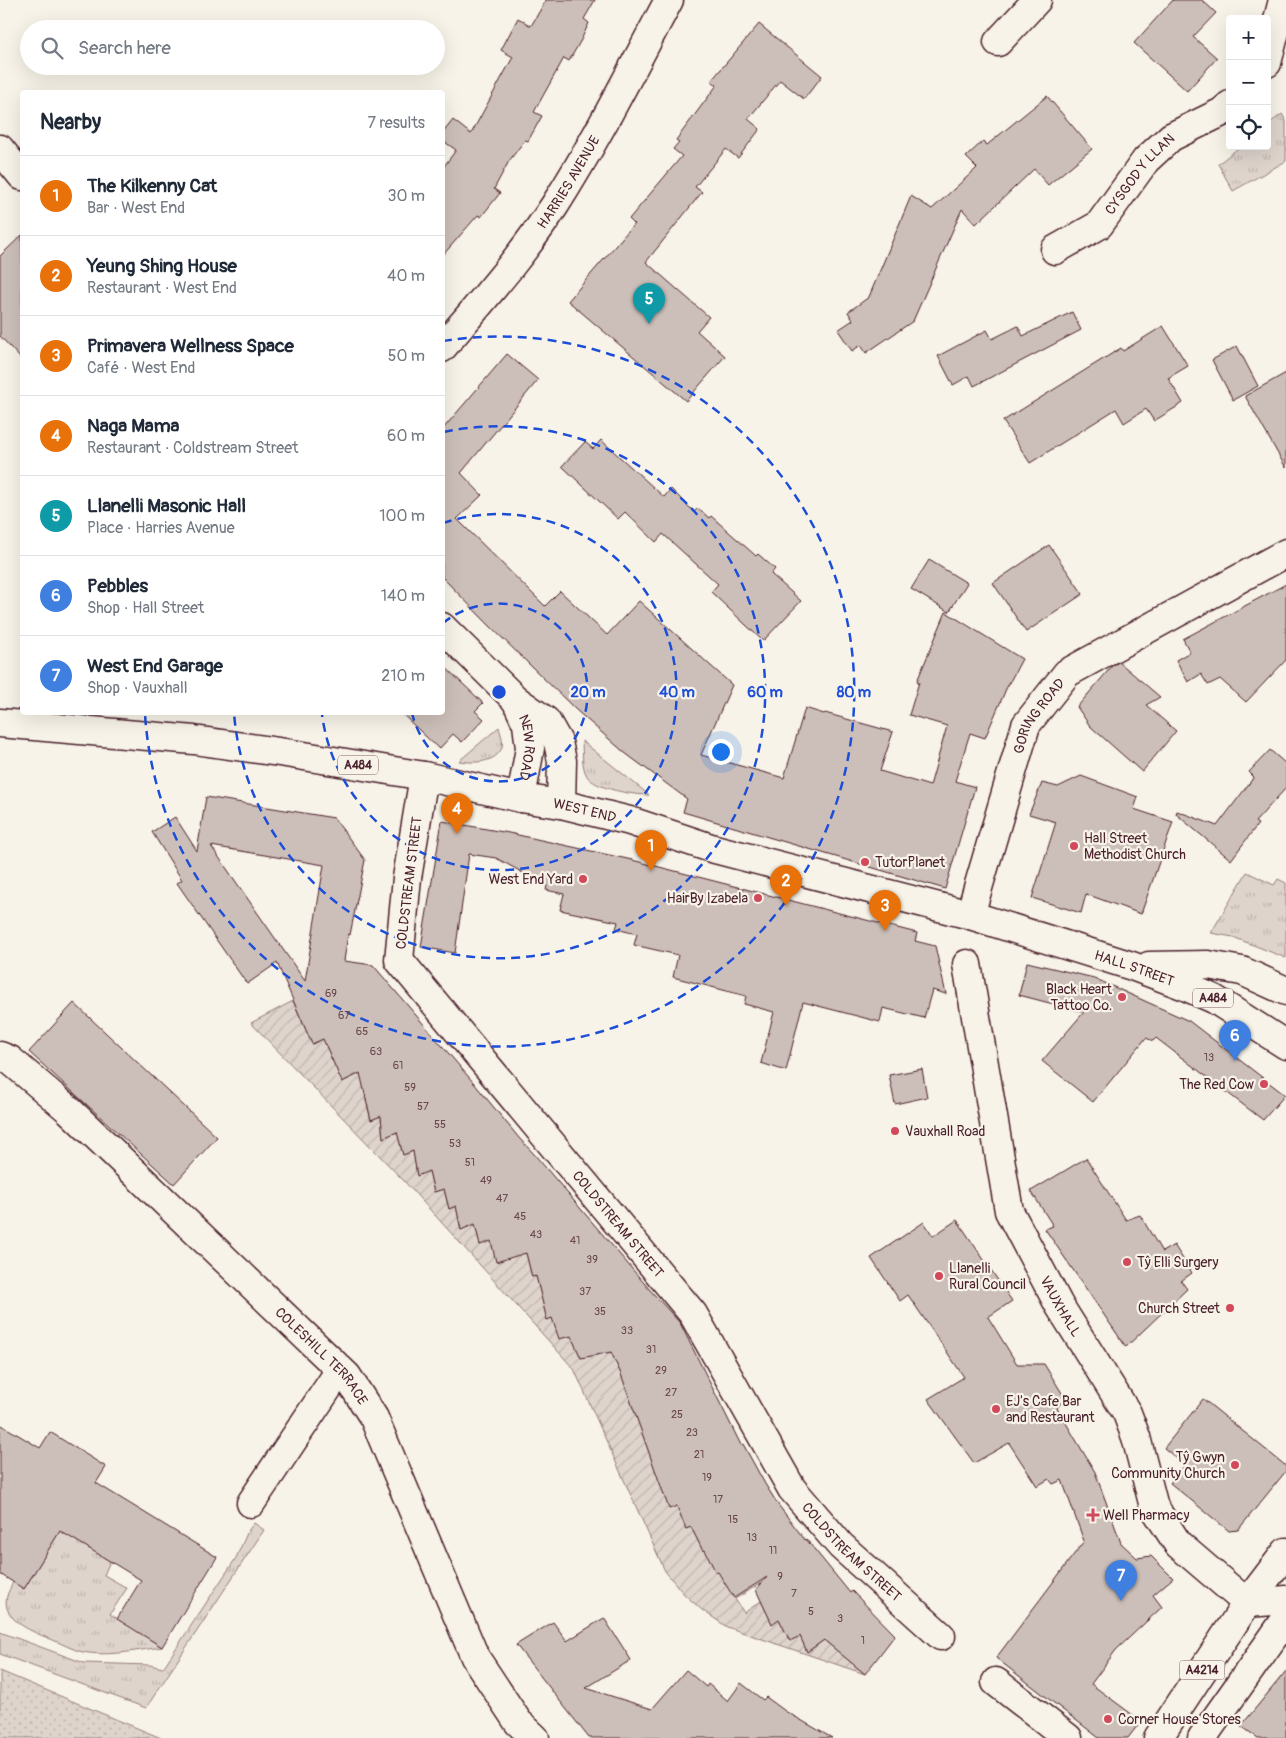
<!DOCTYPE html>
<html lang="en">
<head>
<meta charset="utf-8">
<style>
  body { margin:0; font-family:Pangolin,sans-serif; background:#f2f2f3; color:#1f2937 }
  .controls { position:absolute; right:15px; top:15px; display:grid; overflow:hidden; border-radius:5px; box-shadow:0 5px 20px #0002 }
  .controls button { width:45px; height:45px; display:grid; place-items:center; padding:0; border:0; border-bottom:1px solid #e0e1e3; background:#fff; color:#1f2937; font:25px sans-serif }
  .you { position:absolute; left:720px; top:751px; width:18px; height:18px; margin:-12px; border:4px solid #fff; border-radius:50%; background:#1a73e8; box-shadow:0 0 0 8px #1a73e833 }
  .badge { display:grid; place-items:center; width:32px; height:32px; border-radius:50%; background:#d1495b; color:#fff; font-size:16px; font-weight:700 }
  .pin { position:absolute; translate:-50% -41px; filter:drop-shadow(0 1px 2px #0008) }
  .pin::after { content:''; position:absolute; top:26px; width:18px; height:15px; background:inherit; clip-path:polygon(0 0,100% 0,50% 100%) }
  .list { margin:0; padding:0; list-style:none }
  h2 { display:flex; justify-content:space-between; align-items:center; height:65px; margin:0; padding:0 20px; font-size:21px }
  h2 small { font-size:16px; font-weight:400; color:#747a83 }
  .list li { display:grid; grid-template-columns:32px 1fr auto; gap:15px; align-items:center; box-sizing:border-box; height:80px; padding:0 20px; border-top:1px solid #e0e1e3 }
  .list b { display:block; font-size:19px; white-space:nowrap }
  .list p { margin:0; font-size:16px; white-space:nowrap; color:#747a83 }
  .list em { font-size:16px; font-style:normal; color:#747a83 }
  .icon { flex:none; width:28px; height:28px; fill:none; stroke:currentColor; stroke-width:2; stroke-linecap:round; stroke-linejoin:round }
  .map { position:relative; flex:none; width:1286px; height:1738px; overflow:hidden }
  .search { position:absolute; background:#fff; box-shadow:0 5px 20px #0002; left:20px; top:20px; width:425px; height:55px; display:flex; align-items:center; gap:12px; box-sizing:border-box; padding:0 18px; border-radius:28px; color:#747a83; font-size:19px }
  .panel { position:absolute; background:#fff; box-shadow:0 5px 20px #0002; left:20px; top:90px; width:425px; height:625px; border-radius:5px }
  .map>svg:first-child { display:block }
  .grass { fill:url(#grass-tufts); stroke:#947a7c }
  .park { fill:url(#park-dots); stroke:#947a7c }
  .garden { fill:url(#garden-furrows); stroke:#947a7c }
  .building { fill:#ccbfb9; stroke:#4a1f2b; fill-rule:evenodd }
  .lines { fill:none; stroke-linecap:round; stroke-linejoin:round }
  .minor-casing { stroke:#4a1f2b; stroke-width:31 }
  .major-casing { stroke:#4a1f2b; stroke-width:31 }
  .minor { stroke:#f7f3e8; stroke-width:28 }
  .major { stroke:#f7f3e8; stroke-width:28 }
  .ring { fill:none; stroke:#1d4ed8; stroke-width:2.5; stroke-dasharray:9 6 }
  .poi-dot { fill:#d1495b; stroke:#f7f3e8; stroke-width:2 }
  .labels { text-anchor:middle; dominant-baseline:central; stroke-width:4.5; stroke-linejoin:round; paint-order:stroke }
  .number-label { font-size:11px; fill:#6a474e }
  .shield { fill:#f7f3e8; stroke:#7e5f64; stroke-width:1 }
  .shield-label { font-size:12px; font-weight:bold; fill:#4a1f2b }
  .street-label { font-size:14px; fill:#4a1f2b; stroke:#f7f3e8 }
  .poi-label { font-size:14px; fill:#4a1f2b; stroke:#f7f3e8; text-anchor:start }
  .centre { fill:#1d4ed8; stroke:#f7f3e8; stroke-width:2.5 }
  .ring-label { font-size:15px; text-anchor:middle; font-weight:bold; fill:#1d4ed8; stroke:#f7f3e8; stroke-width:4.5; stroke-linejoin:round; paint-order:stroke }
</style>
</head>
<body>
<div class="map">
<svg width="1286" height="1738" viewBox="0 0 1286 1738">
  <defs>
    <pattern id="grass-tufts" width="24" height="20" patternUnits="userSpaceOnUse" patternTransform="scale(1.25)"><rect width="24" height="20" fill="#ded4cc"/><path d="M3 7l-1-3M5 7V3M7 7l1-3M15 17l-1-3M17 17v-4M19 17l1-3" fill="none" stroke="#c0b6af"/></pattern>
    <pattern id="park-dots" width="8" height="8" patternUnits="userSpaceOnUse" patternTransform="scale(1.25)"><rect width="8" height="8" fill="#ded4cc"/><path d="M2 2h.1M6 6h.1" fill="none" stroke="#c0b6af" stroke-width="1.8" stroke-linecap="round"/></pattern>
    <pattern id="garden-furrows" width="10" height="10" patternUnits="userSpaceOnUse" patternTransform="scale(1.25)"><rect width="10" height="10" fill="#ded4cc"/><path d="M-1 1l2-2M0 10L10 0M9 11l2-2" fill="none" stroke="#c0b6af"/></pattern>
  </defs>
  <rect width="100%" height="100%" fill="#f7f3e8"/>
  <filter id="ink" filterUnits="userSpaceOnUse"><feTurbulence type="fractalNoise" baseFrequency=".02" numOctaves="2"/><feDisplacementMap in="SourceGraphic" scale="10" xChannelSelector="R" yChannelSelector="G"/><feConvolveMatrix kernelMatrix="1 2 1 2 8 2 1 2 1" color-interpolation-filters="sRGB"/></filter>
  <g filter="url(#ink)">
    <g class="grass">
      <polygon points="1282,114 1286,121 1286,161 1233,191 1218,164 1241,146 1267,146 1267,125"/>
      <path d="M499,727c1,6 5,13 3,20 -6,17 -29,16 -43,14z"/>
      <path d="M582,741l67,54c-15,0 -54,-6 -62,-19 -6,-10 -4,-24 -5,-35z"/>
      <polygon points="1247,872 1274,885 1278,879 1286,883 1286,958 1233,937 1211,933"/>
      <polygon points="254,1523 264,1530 146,1708 0,1654 0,1632 84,1663 150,1665 163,1668 236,1558 248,1531"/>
      <path d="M60,1531l50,30 -6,14 23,13 -17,26 52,33c-23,3 -49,9 -73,6 -12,-1 -24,-8 -36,-13 -17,-7 -53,-19 -46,-44 1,-4 4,-9 6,-14l11,7z"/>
    </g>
    <polygon class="park" points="0,1671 161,1738 0,1738"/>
    <polygon class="garden" points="293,1001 312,1044 323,1039 342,1082 364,1072 372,1095 365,1098 371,1120 381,1116 383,1138 397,1132 403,1155 413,1151 417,1175 429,1171 434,1192 444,1189 449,1209 456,1206 461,1230 475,1224 480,1245 491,1241 526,1253 532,1277 536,1276 547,1320 552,1318 571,1336 581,1358 611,1352 621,1374 669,1508 677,1506 686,1529 691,1527 703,1551 732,1534 766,1580 735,1599 744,1613 761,1601 772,1623 779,1619 790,1641 800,1636 807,1652 824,1640 865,1674 727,1627 702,1610 683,1593 665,1571 574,1369 404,1181 251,1023"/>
    <g class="building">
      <polygon points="546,0 595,0 584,19 589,23 581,40 569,61 564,58 534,112 542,116 528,141 525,140 509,161 494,189 500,193 481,217 478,215 442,256 442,169 456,150 442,140 442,134 453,120 471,134 513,57 501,50 518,18 531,26"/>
      <polygon points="1173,0 1202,0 1216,13 1193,37 1217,58 1187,91 1134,43"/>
      <polygon points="759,24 822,76 804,99 780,80 748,119 760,129 738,158 726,149 695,187 702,192 646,262 709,317 697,331 725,356 686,401 568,301 634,224 629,219 682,156 673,149 679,142 676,140 717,85 711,81"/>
      <polygon points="1047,96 1092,149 1048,185 1034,169 976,224 962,209 913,321 866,353 861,345 852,351 838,330 853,320 848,312 869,297 911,196 932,209 977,168 966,157 983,141 987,145"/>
      <polygon points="22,235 22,360 0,336 0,256"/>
      <polygon points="1072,312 1081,330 974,386 969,376 953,385 938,356 987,330 992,339 1018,326 1023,336"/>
      <polygon points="1163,326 1188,366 1168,378 1183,403 1154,421 1146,409 1124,423 1116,409 1030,463 1003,421 1121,348 1123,351"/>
      <polygon points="1237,346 1258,386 1233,400 1212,360"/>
      <polygon points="507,354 538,380 461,473 482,495 457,519 545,606 560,591 607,635 639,601 732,685 701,755 784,778 805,708 824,714 825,713 893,732 880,771 930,786 947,726 909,715 919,682 917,681 946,612 1022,659 1006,689 985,738 970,733 955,781 975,787 945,889 683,812 687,799 625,753 576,710 488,624 442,577 442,430"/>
      <polygon points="1286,373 1286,468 1245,396"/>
      <polygon points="601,440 664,497 671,489 694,512 698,508 709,518 711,516 756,556 758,554 775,569 771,574 801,601 763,641 711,592 718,584 663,534 656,542 625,512 618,519 562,466 585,442 593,449"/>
      <polygon points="1049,545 1083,594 1026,632 993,583"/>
      <polygon points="929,560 967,583 949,612 911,589"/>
      <polygon points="1286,584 1286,660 1246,702 1220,679 1208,685 1201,674 1188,682 1176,660 1190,652 1183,639"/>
      <polygon points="1119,662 1160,697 1146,705 1176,731 1142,772 1090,726 1077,707 1113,665"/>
      <polygon points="442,664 483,703 475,711 484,719 462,742 453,734 439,749 400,712 442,712"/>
      <polygon points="1270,750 1286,764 1286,788 1255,822 1258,824 1231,860 1176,814 1177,811 1217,826 1254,777 1249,772"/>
      <polygon points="1081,776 1138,797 1134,809 1173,822 1141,914 1086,894 1081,913 1032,898 1056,822 1029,814 1042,783 1058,787"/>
      <path d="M206,797l128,21 31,42 -15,75 -2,-1 -4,27 29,4 100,117 46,56 15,16 116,136 30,33 61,122 2,-1 22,40 14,22 26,34 1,-1 44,54 2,-2 43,44 -30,39 -41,-34 -17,12 -7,-16 -10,5 -11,-22 -7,5 -16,-34 11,-13 -33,21 -16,-26 -2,1 -11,-23 -2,1 -12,-24 -5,2 -9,-23 -8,3 -48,-135 -10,-22 -30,6 -10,-22 -12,3 -7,-21 -5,2 -11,-44 -4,1 -6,-24 -30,9 -5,-21 -11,4 -5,-21 -14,6 -5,-24 -7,3 -5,-20 -10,3 -5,-21 -12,5 -4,-25 -10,4 -6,-23 -14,6 -2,-22 -10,4 -11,-47 -18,9 -19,-43 -11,5 -35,-81 -30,21 -70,-101 5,-3 -30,-48 23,-15 22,34zM211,846l113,19 -19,116 -21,-30z"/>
      <polygon points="442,821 509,833 632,860 917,933 915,941 935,946 946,994 932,990 924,1018 883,1008 880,1022 803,1002 786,1071 761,1063 774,1012 744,1004 746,996 673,977 678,955 634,945 637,934 616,929 618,922 560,910 564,894 546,890 547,886 496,858 469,854 455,953 421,947"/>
      <polygon points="1027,962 1094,978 1189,1021 1285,1095 1263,1120 1156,1038 1153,1041 1146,1038 1093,1102 1042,1061 1084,1012 1019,995"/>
      <polygon points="74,1003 217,1137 174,1184 29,1052"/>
      <polygon points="922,1069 927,1097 895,1104 889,1075"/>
      <polygon points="1086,1158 1126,1220 1140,1215 1162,1252 1174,1245 1192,1273 1181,1281 1187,1289 1126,1347 1045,1229 1053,1226 1031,1191"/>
      <polygon points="957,1220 1012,1301 988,1317 1017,1364 1044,1364 1065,1398 1057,1408 1095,1472 1121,1543 1137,1558 1151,1556 1173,1578 1153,1595 1162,1607 1116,1650 1091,1684 1141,1721 1128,1738 1099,1738 996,1658 1084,1541 1062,1480 1053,1484 1049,1479 1037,1486 1009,1443 974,1463 928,1399 964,1377 908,1295 900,1301 871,1258 924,1222 933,1236"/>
      <polygon points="1203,1399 1286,1466 1286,1471 1238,1530 1229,1531 1170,1483 1185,1465 1164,1448"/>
      <polygon points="0,1424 40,1448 50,1432 106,1467 96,1483 217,1557 162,1647 117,1619 141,1580 60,1531 24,1589 0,1574"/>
      <polygon points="604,1618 631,1660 586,1688 652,1709 686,1670 706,1687 708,1684 728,1701 741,1683 763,1700 766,1697 785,1711 832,1738 589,1738 516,1645 553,1622 567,1641"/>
      <polygon points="1286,1671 1286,1738 1258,1738 1241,1726"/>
    </g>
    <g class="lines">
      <g class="minor-casing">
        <g id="minor">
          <polyline points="998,42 1037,0"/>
          <polyline points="1267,63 1283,0"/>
          <path id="s1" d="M1055,250l44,-25 47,-65 25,-23 51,-25 8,-7"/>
          <path id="s2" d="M442,348c39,-46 80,-92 113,-143 42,-66 77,-136 114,-205"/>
          <path id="s3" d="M424,776l-17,102 -8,82 294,354 99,175 49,57 100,90"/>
          <path id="s4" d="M970,915l56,-190 41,-52 219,-120"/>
          <path id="s5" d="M967,964l42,247 50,94 68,108 9,24 18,70 24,37 69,59"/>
          <polyline points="251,1503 340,1370"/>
          <polyline points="996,1682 1068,1738"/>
        </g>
      </g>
      <g class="major-casing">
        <g id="major">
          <polyline points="0,149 22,176"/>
          <polyline points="442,627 516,700 546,721 558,742 562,761 561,804"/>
          <path id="s6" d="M516,700l11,24 3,24 -9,50"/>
          <path id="s7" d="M0,723l194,17 92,13 138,23 97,22 40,6 69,17 81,27 259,67 162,51 53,20 29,13 72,46"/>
          <polyline points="1149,966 1208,965 1242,971 1286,991"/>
          <path id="s8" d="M0,1056l10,4 59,50 278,266 27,42 101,239 43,65 17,16"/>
          <polyline points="1247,1603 1286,1600"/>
          <polyline points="1158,1738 1247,1603 1286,1552"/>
          <polyline points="1202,1738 1286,1619"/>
        </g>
      </g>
      <use href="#minor" class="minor"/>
      <use href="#major" class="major"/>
    </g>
  </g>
  <g class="ring">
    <path d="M443 623A89 89 0 1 1 412 713"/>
    <path d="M443 523A178 178 0 1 1 322 714"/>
    <path d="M444 432A266 266 0 1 1 234 713"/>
    <path d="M443 341A355 355 0 1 1 145 714"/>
  </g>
  <g class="poi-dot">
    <circle cx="1074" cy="846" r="5"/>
    <circle cx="865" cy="862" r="5"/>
    <circle cx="583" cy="879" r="5"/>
    <circle cx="758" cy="898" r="5"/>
    <circle cx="1122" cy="997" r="5"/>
    <circle cx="1264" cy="1084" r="5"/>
    <circle cx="895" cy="1131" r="5"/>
    <circle cx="1127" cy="1262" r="5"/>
    <circle cx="939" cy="1276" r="5"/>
    <circle cx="1230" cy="1308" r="5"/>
    <circle cx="996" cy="1409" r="5"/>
    <circle cx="1235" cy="1465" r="5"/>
    <path d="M1090.5 1507.5h5v5h5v5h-5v5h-5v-5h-5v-5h5z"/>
    <circle cx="1108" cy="1719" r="5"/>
  </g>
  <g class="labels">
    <g class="number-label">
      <text x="331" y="993">69</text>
      <text x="344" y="1015">67</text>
      <text x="362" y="1031">65</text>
      <text x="376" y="1051">63</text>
      <text x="1209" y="1057">13</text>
      <text x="398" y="1065">61</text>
      <text x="410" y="1087">59</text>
      <text x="423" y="1106">57</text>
      <text x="440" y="1124">55</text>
      <text x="455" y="1143">53</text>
      <text x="470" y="1162">51</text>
      <text x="486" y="1180">49</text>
      <text x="502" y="1198">47</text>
      <text x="520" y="1216">45</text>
      <text x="536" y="1234">43</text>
      <text x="575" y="1240">41</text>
      <text x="592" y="1259">39</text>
      <text x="585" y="1291">37</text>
      <text x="600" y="1311">35</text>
      <text x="627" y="1330">33</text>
      <text x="651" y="1349">31</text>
      <text x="661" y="1370">29</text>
      <text x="671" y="1392">27</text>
      <text x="677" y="1414">25</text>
      <text x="692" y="1432">23</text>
      <text x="699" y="1454">21</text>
      <text x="707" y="1477">19</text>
      <text x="718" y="1499">17</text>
      <text x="733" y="1519">15</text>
      <text x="752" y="1537">13</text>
      <text x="773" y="1550">11</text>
      <text x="780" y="1576">9</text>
      <text x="794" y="1593">7</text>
      <text x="811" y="1611">5</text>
      <text x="840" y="1618">3</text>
      <text x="863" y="1640">1</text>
    </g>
    <g class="shield">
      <rect x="338" y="755.5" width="40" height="19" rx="4"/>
      <rect x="1193" y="988.5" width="40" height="19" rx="4"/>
      <rect x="1179.5" y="1660.5" width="45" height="19" rx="4"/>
    </g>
    <g class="shield-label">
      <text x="358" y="765">A484</text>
      <text x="1213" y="998">A484</text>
      <text x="1202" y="1670">A4214</text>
    </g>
    <g class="street-label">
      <text stroke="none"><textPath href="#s1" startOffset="116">CYSGOD Y LLAN</textPath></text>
      <text stroke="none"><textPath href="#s2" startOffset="209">HARRIES AVENUE</textPath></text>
      <text stroke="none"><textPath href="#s4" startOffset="212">GORING ROAD</textPath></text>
      <text stroke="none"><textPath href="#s6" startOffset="50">NEW ROAD</textPath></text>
      <text stroke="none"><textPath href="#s7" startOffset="592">WEST END</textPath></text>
      <text transform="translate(409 883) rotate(-83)">COLDSTREAM STREET</text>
      <text stroke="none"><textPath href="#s7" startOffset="1164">HALL STREET</textPath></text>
      <text stroke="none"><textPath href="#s3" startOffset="529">COLDSTREAM STREET</textPath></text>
      <text stroke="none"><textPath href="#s5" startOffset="359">VAUXHALL</textPath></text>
      <text stroke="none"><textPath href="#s8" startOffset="441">COLESHILL TERRACE</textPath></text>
      <text stroke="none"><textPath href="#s3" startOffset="934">COLDSTREAM STREET</textPath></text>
    </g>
    <g class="poi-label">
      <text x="1084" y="838">Hall Street<tspan x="1084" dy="16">Methodist Church</tspan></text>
      <text x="875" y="862">TutorPlanet</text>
      <text x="573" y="879" text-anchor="end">West End Yard</text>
      <text x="748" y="898" text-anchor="end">HairBy Izabela</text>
      <text x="1112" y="989" text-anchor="end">Black Heart<tspan x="1112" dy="16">Tattoo Co.</tspan></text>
      <text x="1254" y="1084" text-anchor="end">The Red Cow</text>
      <text x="905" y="1131">Vauxhall Road</text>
      <text x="1137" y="1262">Tŷ Elli Surgery</text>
      <text x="949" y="1268">Llanelli<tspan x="949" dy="16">Rural Council</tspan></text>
      <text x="1220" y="1308" text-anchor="end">Church Street</text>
      <text x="1006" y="1401">EJ's Cafe Bar<tspan x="1006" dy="16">and Restaurant</tspan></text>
      <text x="1225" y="1457" text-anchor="end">Tŷ Gwyn<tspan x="1225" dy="16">Community Church</tspan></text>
      <text x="1103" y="1515">Well Pharmacy</text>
      <text x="1118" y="1719">Corner House Stores</text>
    </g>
  </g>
  <circle cx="499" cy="692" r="8" class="centre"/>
  <g class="ring-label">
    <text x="588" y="697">20 m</text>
    <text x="677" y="697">40 m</text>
    <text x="765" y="697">60 m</text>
    <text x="854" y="697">80 m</text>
  </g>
</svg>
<div class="controls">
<button>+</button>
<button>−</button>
<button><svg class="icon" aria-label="locate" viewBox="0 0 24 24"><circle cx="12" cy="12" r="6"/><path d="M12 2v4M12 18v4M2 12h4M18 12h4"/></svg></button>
</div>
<div class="you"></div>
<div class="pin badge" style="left:651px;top:871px;background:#e8710a">1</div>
<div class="pin badge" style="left:786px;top:906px;background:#e8710a">2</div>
<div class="pin badge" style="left:885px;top:931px;background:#e8710a">3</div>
<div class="pin badge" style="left:457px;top:834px;background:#e8710a">4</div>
<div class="pin badge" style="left:649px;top:324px;background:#0f9aa8">5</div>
<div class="pin badge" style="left:1235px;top:1061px;background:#3f7fe0">6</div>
<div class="pin badge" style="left:1121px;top:1601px;background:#3f7fe0">7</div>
<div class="search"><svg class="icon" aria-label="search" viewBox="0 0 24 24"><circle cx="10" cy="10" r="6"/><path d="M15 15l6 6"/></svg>Search here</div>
<section class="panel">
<h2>Nearby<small>7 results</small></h2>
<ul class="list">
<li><span class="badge" style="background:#e8710a">1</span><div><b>The Kilkenny Cat</b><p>Bar · West End</p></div><em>30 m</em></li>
<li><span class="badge" style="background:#e8710a">2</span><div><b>Yeung Shing House</b><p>Restaurant · West End</p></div><em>40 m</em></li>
<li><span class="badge" style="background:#e8710a">3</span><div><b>Primavera Wellness Space</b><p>Café · West End</p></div><em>50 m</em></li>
<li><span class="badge" style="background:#e8710a">4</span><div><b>Naga Mama</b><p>Restaurant · Coldstream Street</p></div><em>60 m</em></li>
<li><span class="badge" style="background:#0f9aa8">5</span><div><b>Llanelli Masonic Hall</b><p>Place · Harries Avenue</p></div><em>100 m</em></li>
<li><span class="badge" style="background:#3f7fe0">6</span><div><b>Pebbles</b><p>Shop · Hall Street</p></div><em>140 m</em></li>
<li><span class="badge" style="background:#3f7fe0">7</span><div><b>West End Garage</b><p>Shop · Vauxhall</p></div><em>210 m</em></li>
</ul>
</section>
</div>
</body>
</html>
